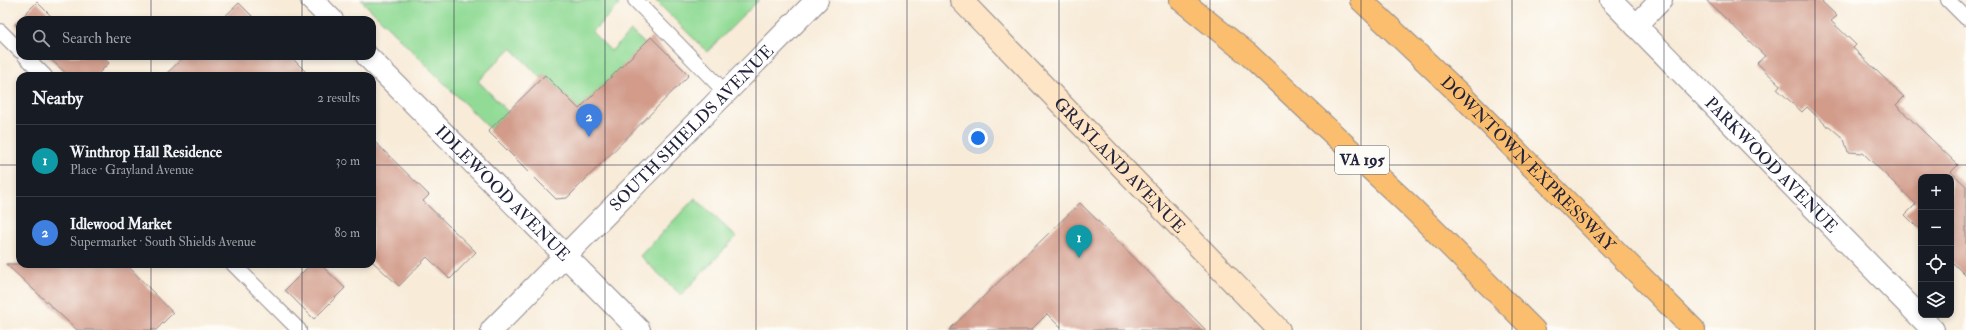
<!DOCTYPE html>
<html lang="en">
<head>
<meta charset="utf-8">
<style>
  body { margin:0; font-family:"IM FELL Double Pica",serif; background:#242831; color:#f1f3f6 }
  .controls { position:absolute; right:12px; bottom:12px; display:grid; overflow:hidden; border-radius:8px; box-shadow:0 2px 6px #0003 }
  .controls button { width:36px; height:36px; display:grid; place-items:center; padding:0; border:0; border-bottom:1px solid #363941; background:#171b24; color:#f1f3f6; font:20px sans-serif }
  .you { position:absolute; left:978px; top:138px; width:14px; height:14px; margin:-10px; border:3px solid #fff; border-radius:50%; background:#1a73e8; box-shadow:0 0 0 6px #1a73e833 }
  .badge { display:grid; place-items:center; width:26px; height:26px; border-radius:50%; background:#0b8043; color:#fff; font-size:13px; font-weight:700 }
  .pin { position:absolute; translate:-50% -33px; filter:drop-shadow(0 1px 2px #0008) }
  .pin::after { content:''; position:absolute; top:21px; width:14px; height:12px; background:inherit; clip-path:polygon(0 0,100% 0,50% 100%) }
  .list { margin:0; padding:0; list-style:none }
  h2 { display:flex; justify-content:space-between; align-items:center; height:52px; margin:0; padding:0 16px; font-size:17px }
  h2 small { font-size:13px; font-weight:400; color:#9ea1a6 }
  .list li { display:grid; grid-template-columns:26px 1fr auto; gap:12px; align-items:center; box-sizing:border-box; height:72px; padding:0 16px; border-top:1px solid #363941 }
  .list b { display:block; font-size:15px; white-space:nowrap }
  .list p { margin:0; font-size:13px; white-space:nowrap; color:#9ea1a6 }
  .list em { font-size:13px; font-style:normal; color:#9ea1a6 }
  .icon { flex:none; width:22px; height:22px; fill:none; stroke:currentColor; stroke-width:2; stroke-linecap:round; stroke-linejoin:round }
  .map { position:relative; flex:none; width:1966px; height:330px; overflow:hidden }
  .search { position:absolute; background:#171b24; box-shadow:0 2px 6px #0003; left:16px; top:16px; width:360px; height:44px; display:flex; align-items:center; gap:10px; box-sizing:border-box; padding:0 14px; border-radius:12px; color:#9ea1a6; font-size:15px }
  .panel { position:absolute; background:#171b24; box-shadow:0 2px 6px #0003; left:16px; top:72px; width:360px; height:196px; border-radius:12px }
  .map>svg:first-child { display:block }
  .green { fill:#92db96; stroke:#5a7e68 }
  .building { fill:#d29b8a }
  .lines { fill:none; stroke-linecap:round; stroke-linejoin:round }
  .lane-casing { stroke:#8d868a; stroke-width:16 }
  .street-casing { stroke:#8d868a; stroke-width:24 }
  .secondary-casing { stroke:#8d868a; stroke-width:24 }
  .highway-casing { stroke:#8d868a; stroke-width:24 }
  .lane { stroke:#fff; stroke-width:14 }
  .street { stroke:#fff; stroke-width:22 }
  .secondary { stroke:#fde5c5; stroke-width:22 }
  .highway { stroke:#fabe6e; stroke-width:22 }
  .grid { fill:none; stroke:#22223b; stroke-width:1; stroke-opacity:0.55 }
  .labels { text-anchor:middle; dominant-baseline:central; stroke-width:3; stroke-linejoin:round; paint-order:stroke }
  .shield { fill:#fdfcf7; stroke:#646373; stroke-width:1 }
  .shield-label { font-size:16px; font-weight:bold; fill:#22223b }
  .street-label { font-size:17px; fill:#22223b; stroke:#fdfcf7 }
</style>
</head>
<body>
<div class="map">
<svg width="1966" height="330" viewBox="0 0 1966 330">
  <rect width="100%" height="100%" fill="#fdfcf7"/>
  <filter id="ink" filterUnits="userSpaceOnUse"><feTurbulence type="fractalNoise" baseFrequency=".025" numOctaves="2"/><feDisplacementMap in="SourceGraphic" scale="8" xChannelSelector="R" yChannelSelector="G"/><feConvolveMatrix kernelMatrix="1 2 1 2 8 2 1 2 1" color-interpolation-filters="sRGB"/></filter>
  <filter id="wash" filterUnits="userSpaceOnUse"><feTurbulence type="fractalNoise" baseFrequency=".012" numOctaves="4" result="noise"/><feDisplacementMap in="SourceGraphic" scale="16" xChannelSelector="R" yChannelSelector="G"/><feGaussianBlur stdDeviation="0.9" result="paint"/><feColorMatrix in="noise" values="0 0 0 0 0 0 0 0 0 0 0 0 0 0 0 0 0 1.4 0 .05"/><feComposite in="paint" operator="in"/></filter>
  <g filter="url(#wash)">
    <rect width="100%" height="100%" fill="#f8ebd8"/>
    <g class="green">
      <polygon points="361,0 614,0 619,5 592,32 611,51 631,31 645,44 579,109 545,75 541,78 511,48 478,81 508,112 490,129"/>
      <polygon points="655,0 759,0 707,52"/>
      <polygon points="695,198 736,237 681,295 640,256"/>
    </g>
    <g id="blocks">
      <g class="building">
        <polygon points="1706,0 1820,0 1837,16 1831,21 1856,45 1853,48 1904,97 1896,105 1958,165 1951,172 1966,186 1966,276 1951,261 1951,177 1921,177 1921,231 1905,215 1916,204 1863,153 1848,152 1844,139 1829,126 1827,126 1807,107 1802,112 1777,89 1780,85 1757,63 1765,56"/>
        <polygon points="37,2 55,20 20,20 20,30 15,24"/>
        <polygon points="239,3 256,20 221,20"/>
        <polygon points="651,37 689,75 567,198 556,199 488,131 545,75 579,109"/>
        <polygon points="47,56 102,56 109,63 96,76 69,76"/>
        <polygon points="185,56 290,56 310,76 164,76"/>
        <polygon points="372,139 429,195 423,201 476,252 450,279 427,257 399,286 372,261"/>
        <polygon points="1080,203 1206,330 1063,330 1047,314 1031,330 949,330"/>
        <polygon points="6,264 126,264 173,313 156,330 77,330"/>
        <polygon points="311,264 320,264 345,288 314,319 285,290"/>
      </g>
    </g>
  </g>
  <g filter="url(#ink)">
    <use href="#blocks" fill-opacity="0" stroke="#8d868a" stroke-width="1"/>
    <g class="lines">
      <g class="lane-casing">
        <g id="lane">
          <polyline points="635,0 727,94"/>
          <polyline points="1948,0 1966,18"/>
          <polyline points="0,31 20,51"/>
          <polyline points="25,56 45,76"/>
          <polyline points="233,264 299,330"/>
        </g>
      </g>
      <g class="street-casing">
        <g id="street">
          <polyline points="312,0 332,20"/>
          <path id="s1" d="M1611,0l322,330"/>
          <polyline points="1636,26 1661,0"/>
          <path id="s2" d="M367,56l272,274"/>
          <path id="s3" d="M492,330l325,-330"/>
        </g>
      </g>
      <g class="secondary-casing">
        <g id="secondary">
          <path id="s4" d="M961,0l318,330"/>
        </g>
      </g>
      <g class="highway-casing">
        <g id="highway">
          <polyline points="1181,0 1248,54 1412,208 1534,330"/>
          <path id="s5" d="M1361,0l101,96 232,234"/>
        </g>
      </g>
      <use href="#lane" class="lane"/>
      <use href="#street" class="street"/>
      <use href="#secondary" class="secondary"/>
      <use href="#highway" class="highway"/>
    </g>
  </g>
  <path class="grid" d="M151,0v20M302,0v20M454,0v330M605,0v330M756,0v330M907,0v330M1059,0v330M1210,0v330M1361,0v330M1512,0v330M1664,0v330M1815,0v330M151,56v20M302,56v20M0,165h20M372,165h1594M151,264v66M302,264v66"/>
  <g class="labels">
    <rect class="shield" x="1335" y="146" width="54" height="28" rx="3"/>
    <g class="shield-label">
      <text x="1362" y="160">VA 195</text>
    </g>
    <g class="street-label">
      <text stroke="none"><textPath href="#s3" startOffset="284">SOUTH SHIELDS AVENUE</textPath></text>
      <text stroke="none"><textPath href="#s5" startOffset="234">DOWNTOWN EXPRESSWAY</textPath></text>
      <text stroke="none"><textPath href="#s4" startOffset="229">GRAYLAND AVENUE</textPath></text>
      <text stroke="none"><textPath href="#s1" startOffset="230">PARKWOOD AVENUE</textPath></text>
      <text stroke="none"><textPath href="#s2" startOffset="193">IDLEWOOD AVENUE</textPath></text>
    </g>
  </g>
</svg>
<div class="controls">
<button>+</button>
<button>−</button>
<button><svg class="icon" aria-label="locate" viewBox="0 0 24 24"><circle cx="12" cy="12" r="6"/><path d="M12 2v4M12 18v4M2 12h4M18 12h4"/></svg></button>
<button><svg class="icon" aria-label="layers" viewBox="0 0 24 24"><path d="M12 4l9 5-9 5-9-5zM3 14l9 5 9-5"/></svg></button>
</div>
<div class="you"></div>
<div class="pin badge" style="left:1079px;top:258px;background:#0f9aa8">1</div>
<div class="pin badge" style="left:589px;top:137px;background:#3f7fe0">2</div>
<div class="search"><svg class="icon" aria-label="search" viewBox="0 0 24 24"><circle cx="10" cy="10" r="6"/><path d="M15 15l6 6"/></svg>Search here</div>
<section class="panel">
<h2>Nearby<small>2 results</small></h2>
<ul class="list">
<li><span class="badge" style="background:#0f9aa8">1</span><div><b>Winthrop Hall Residence</b><p>Place · Grayland Avenue</p></div><em>30 m</em></li>
<li><span class="badge" style="background:#3f7fe0">2</span><div><b>Idlewood Market</b><p>Supermarket · South Shields Avenue</p></div><em>80 m</em></li>
</ul>
</section>
</div>
</body>
</html>
